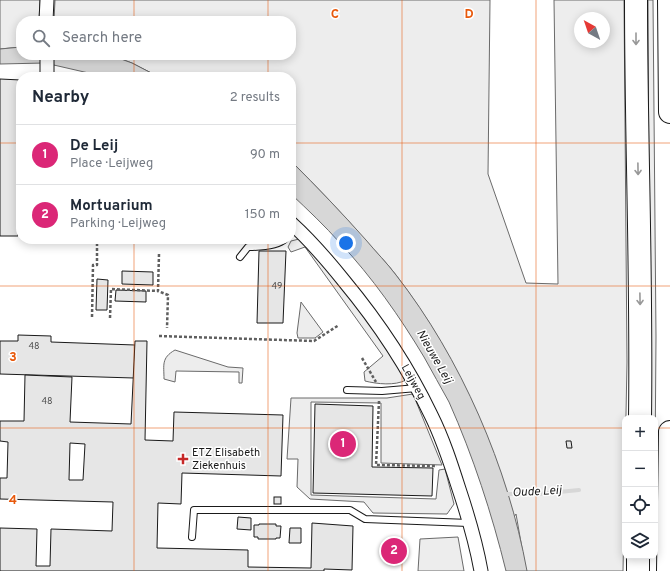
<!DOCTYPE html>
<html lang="en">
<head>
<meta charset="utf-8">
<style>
  body { margin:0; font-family:Overpass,sans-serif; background:#f2f2f3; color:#1f2937 }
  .controls { position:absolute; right:12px; bottom:12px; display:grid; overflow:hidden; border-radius:8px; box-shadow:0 2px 10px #0003 }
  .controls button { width:36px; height:36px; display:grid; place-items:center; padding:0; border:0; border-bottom:1px solid #e0e1e3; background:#fff; color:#1f2937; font:20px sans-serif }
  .compass { position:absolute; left:574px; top:12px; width:36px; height:36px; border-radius:50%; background:#fff; box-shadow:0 2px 10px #0003; rotate:320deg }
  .you { position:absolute; left:346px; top:243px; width:14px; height:14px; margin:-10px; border:3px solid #fff; border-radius:50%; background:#1a73e8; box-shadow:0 0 0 6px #1a73e833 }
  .badge { display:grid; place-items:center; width:26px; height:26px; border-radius:50%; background:#db2777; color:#fff; font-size:13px; font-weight:700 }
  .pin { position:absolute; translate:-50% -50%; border:2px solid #fff; box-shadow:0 1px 4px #0006 }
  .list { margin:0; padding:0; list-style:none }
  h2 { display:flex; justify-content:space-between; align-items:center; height:52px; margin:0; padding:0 16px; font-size:17px }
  h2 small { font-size:13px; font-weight:400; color:#747a83 }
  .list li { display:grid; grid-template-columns:26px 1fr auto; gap:12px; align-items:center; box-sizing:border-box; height:60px; padding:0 16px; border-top:1px solid #e0e1e3 }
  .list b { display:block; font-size:15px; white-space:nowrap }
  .list p { margin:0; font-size:13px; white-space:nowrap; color:#747a83 }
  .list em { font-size:13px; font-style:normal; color:#747a83 }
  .icon { flex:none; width:22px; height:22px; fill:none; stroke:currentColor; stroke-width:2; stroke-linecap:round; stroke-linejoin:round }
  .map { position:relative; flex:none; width:670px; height:571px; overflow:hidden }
  .search { position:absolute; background:#fff; box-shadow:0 2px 10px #0003; left:16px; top:16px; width:280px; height:44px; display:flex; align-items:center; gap:10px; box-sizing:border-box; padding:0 14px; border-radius:16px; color:#747a83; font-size:15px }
  .panel { position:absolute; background:#fff; box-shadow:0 2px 10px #0003; left:16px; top:72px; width:280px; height:172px; border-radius:16px }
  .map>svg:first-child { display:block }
  .green { fill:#ededed; stroke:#6a6a6a; fill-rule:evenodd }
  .water { fill:#d7d7d7; stroke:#6a6a6a }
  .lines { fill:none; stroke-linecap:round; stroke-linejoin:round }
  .stream { stroke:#d7d7d7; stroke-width:4 }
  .building { fill:#e6e6e6; stroke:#1a1a1a; fill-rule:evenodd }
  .service-casing { stroke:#1a1a1a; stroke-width:8 }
  .minor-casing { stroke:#1a1a1a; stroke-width:15 }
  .motorway-casing { stroke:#1a1a1a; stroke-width:24 }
  .path { stroke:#5f5f5f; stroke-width:2.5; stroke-dasharray:3 2; stroke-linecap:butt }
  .service { stroke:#fff; stroke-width:6 }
  .minor { stroke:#fff; stroke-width:13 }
  .motorway { stroke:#fff; stroke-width:22 }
  .oneway { stroke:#989898 }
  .grid { fill:none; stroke:#e8590c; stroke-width:1; stroke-opacity:0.55 }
  .poi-dot { fill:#c62828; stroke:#fff; stroke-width:1.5 }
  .labels { text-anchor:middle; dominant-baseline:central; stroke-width:3; stroke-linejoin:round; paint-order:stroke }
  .number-label { font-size:9px; fill:#4d4d4d }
  .street-label { font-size:11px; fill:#1a1a1a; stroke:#fff }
  .poi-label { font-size:11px; fill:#1a1a1a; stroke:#fff; text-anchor:start }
  .water-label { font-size:12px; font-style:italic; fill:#1a1a1a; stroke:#fff }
  .grid-label { font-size:13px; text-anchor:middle; font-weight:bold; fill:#e8590c; stroke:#fff; stroke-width:3; stroke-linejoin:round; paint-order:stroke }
</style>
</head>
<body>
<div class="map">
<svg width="670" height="571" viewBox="0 0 670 571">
  <rect width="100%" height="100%" fill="#fff"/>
  <g class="green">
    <polygon points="0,0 40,0 39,21 21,21 21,47 0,49"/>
    <path d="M55,0h435l-2,174 38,109 32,1 -4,-284h70l3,362 -4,209h-97l-10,-57 -2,3c-24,-87 -63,-170 -118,-242 -9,-12 -20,-23 -30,-34 -24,-28 -49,-54 -75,-80v-84h-132l-27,-14 -22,-8h181v-34h-237zM580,18h24v24h-24z"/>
    <polygon points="648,0 653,0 656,337 655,466 655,418 650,418"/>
    <path d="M299,239l62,68 45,73c-11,6 -29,4 -41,1l-1,-9 19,-16 -78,-109 -14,5 -3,-5 3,-6z"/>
    <polygon points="301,302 323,332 315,338 298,338 297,333"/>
    <path d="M175,350l53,17 15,1 -1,15h-3v-11l-63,-1 -1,11 -11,-3c0,-14 -3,-21 11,-29z"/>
    <polygon points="413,394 442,465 381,463 381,403 311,402 311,495 436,499 439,470 445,469 454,504 447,514 373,513 364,502 310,499 297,487 298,459 287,459 291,398 387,398"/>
    <polygon points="458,537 464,571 418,571 420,539"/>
  </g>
  <g class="water">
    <polygon points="21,47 21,55 110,55 132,63 159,77 100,77 93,74 45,63 0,64 0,49"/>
    <path d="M291,161c26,26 51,52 75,79 10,12 21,23 30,35 65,83 112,192 131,296h-21c-14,-57 -33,-115 -57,-169 -8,-15 -17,-30 -25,-45 -24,-40 -52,-80 -84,-114 -15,-17 -32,-33 -49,-49z"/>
  </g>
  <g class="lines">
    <polyline class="stream" points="502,494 539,494 579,490"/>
  </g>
  <g class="building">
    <polygon points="0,79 21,80 18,236 0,236"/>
    <polygon points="259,251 286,251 283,323 257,323"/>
    <polygon points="122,271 153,272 153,285 122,284"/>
    <polygon points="97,279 108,280 107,310 96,310"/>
    <polygon points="116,290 146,291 146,302 115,301"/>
    <polygon points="18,335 51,336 51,342 135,345 134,378 0,374 0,341 18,341"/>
    <path d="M135,341h12l-2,99 28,1 1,-29 109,3 -2,61 -99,-3 -1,31 -23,-1 -1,45 91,2v17l63,1 1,-45 41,3 -1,44 -28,-1v2h-324v-43l37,1 -1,37h14l1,-37 61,2 1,-29 -113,-3v-21h7l1,-36 -8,-1v-20h24l1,-46 47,2 -2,45 61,2zM70,443l15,1 -2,36h-14z"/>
    <polygon points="315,404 373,406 372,467 433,468 432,496 313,493"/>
    <polygon points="566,441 571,441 572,448 567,448"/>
    <rect x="274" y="497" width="7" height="7"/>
    <polygon points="238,517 251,518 251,530 237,529"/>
    <polygon points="259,524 276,524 276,526 281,526 280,538 276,538 276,539 258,539 258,537 254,537 254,525 259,525"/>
    <polygon points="290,528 301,528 301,543 289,543"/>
  </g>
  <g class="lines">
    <g class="service-casing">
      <g id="service">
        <path d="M240,257l8,-10c10,0 30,-1 37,-8"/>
        <polyline points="347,390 382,391 417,388"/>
        <polyline points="192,537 194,510 350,510 365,519 469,523"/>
      </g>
    </g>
    <g class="minor-casing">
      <g id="minor">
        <polyline points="46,21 47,0"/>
        <polyline points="47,55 47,77"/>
        <path d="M291,223c20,18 37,38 53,58 34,41 64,86 87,134 12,24 20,49 28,74 9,27 17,54 22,82"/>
      </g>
    </g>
    <g class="motorway-casing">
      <g id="motorway">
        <path d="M636,0c0,139 6,279 4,418"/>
        <polyline points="669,0 670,112"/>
        <polyline points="638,571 638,556"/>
        <polyline points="668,571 670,432"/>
      </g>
    </g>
    <g class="path">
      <polyline points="159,254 158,291 168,295 167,328"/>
      <polyline points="92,317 93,265 97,265 97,239"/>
      <polyline points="110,318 111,289 158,291"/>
      <polyline points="159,336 314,341 339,325"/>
      <polyline points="362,358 376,382"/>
      <polyline points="379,401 376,465 437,466"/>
    </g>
    <use href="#service" class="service"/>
    <use href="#minor" class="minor"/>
    <use href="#motorway" class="motorway"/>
  </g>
  <defs><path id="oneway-shaft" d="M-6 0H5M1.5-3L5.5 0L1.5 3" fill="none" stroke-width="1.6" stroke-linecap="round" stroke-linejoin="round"/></defs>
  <g class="oneway">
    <use href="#oneway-shaft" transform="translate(636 39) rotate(90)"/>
    <use href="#oneway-shaft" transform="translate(638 169) rotate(89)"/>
    <use href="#oneway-shaft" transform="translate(640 299) rotate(89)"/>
  </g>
  <path class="grid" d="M134,0v21M268,0v21M402,0v571M536,0v571M134,55v22M268,55v22M0,143h21M291,143h379M134,239v332M268,239v332M0,286h670M0,428h625M655,428h15"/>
  <path class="poi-dot" d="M181 453h4v4h4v4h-4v4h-4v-4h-4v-4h4z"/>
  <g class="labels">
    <g class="number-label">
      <text x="277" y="286">49</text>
      <text x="34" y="346">48</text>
      <text x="47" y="401">48</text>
    </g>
    <g class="street-label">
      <text transform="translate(413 382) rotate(61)">Leijweg</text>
    </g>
    <g class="poi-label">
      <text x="192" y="453">ETZ Elisabeth<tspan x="192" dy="13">Ziekenhuis</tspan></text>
    </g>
    <g class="water-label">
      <text transform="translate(434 357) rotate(60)">Nieuwe Leij</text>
      <text transform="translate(537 492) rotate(-3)">Oude Leij</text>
    </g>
  </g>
  <g class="grid-label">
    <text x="335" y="18">C</text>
    <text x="469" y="18">D</text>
    <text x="13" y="361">3</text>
    <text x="13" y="504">4</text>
  </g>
</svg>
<div class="controls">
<button>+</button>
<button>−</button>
<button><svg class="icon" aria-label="locate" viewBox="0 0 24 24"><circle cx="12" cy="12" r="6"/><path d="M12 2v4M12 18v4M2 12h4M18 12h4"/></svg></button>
<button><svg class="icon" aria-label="layers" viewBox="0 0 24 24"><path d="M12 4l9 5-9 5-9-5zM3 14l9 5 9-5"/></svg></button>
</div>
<svg class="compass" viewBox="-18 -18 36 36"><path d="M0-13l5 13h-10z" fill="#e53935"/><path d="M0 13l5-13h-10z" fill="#747a83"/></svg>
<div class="you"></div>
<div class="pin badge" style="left:343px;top:444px">1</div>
<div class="pin badge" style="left:394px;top:551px">2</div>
<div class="search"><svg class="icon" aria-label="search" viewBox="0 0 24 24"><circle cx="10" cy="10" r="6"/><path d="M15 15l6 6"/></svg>Search here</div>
<section class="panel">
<h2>Nearby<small>2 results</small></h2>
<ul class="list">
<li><span class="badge">1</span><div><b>De Leij</b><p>Place · Leijweg</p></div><em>90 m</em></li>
<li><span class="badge">2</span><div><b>Mortuarium</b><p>Parking · Leijweg</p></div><em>150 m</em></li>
</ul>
</section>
</div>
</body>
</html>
